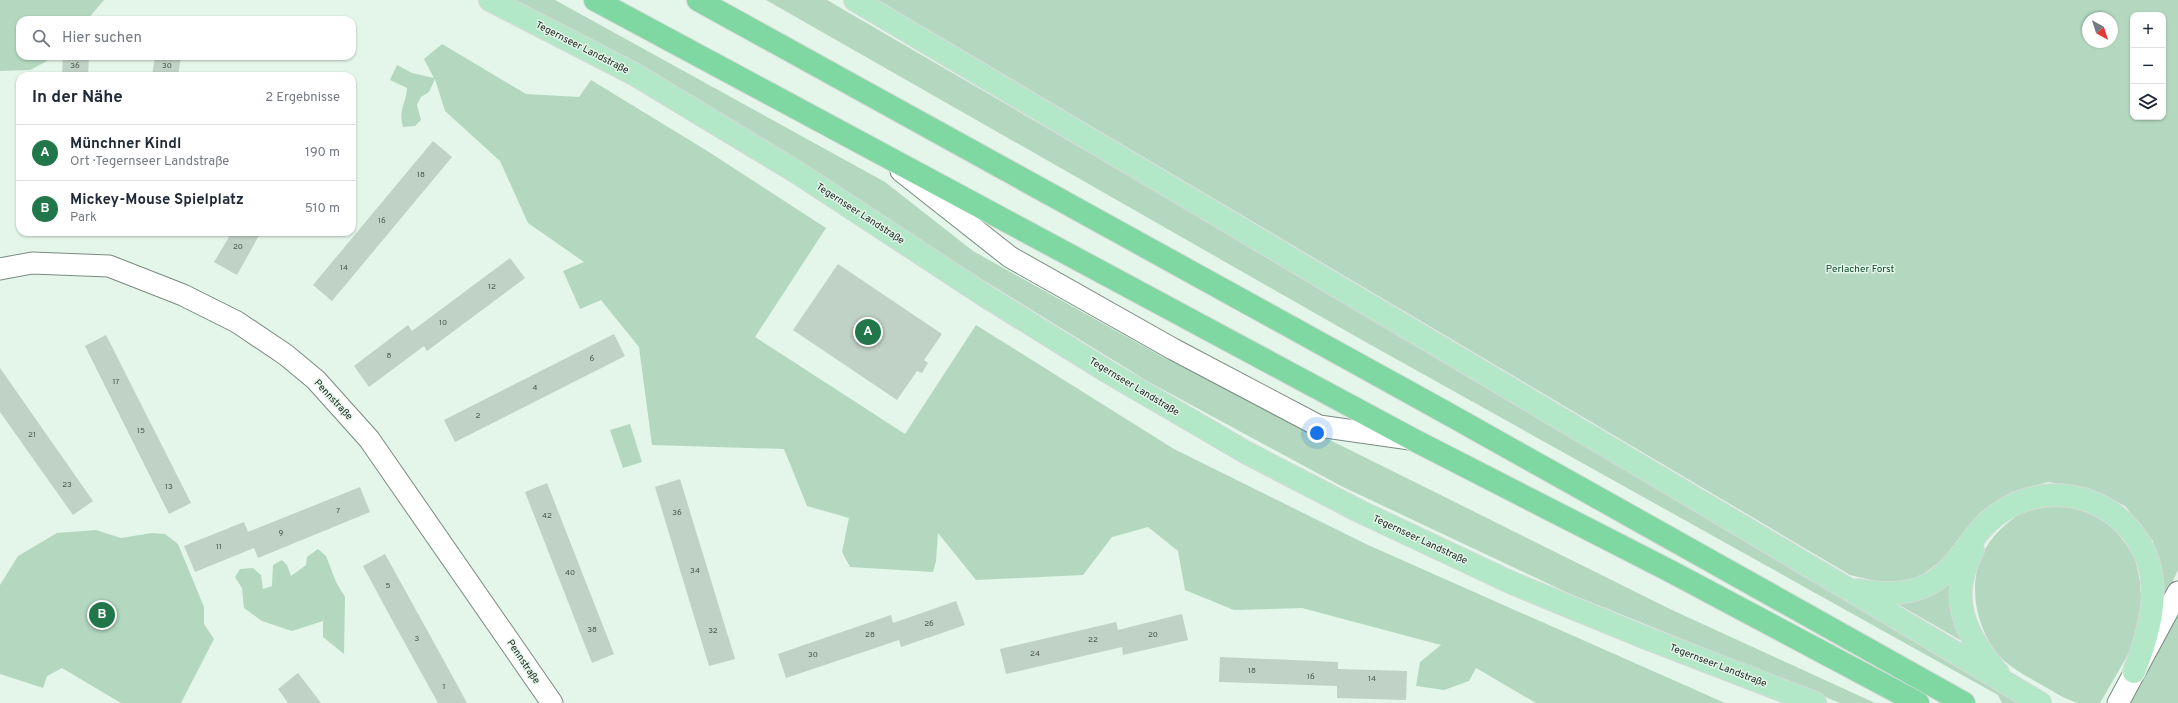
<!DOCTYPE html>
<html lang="de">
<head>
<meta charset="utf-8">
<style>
  body { margin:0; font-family:Overpass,sans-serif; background:#f6f6f7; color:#1f2937 }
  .controls { position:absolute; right:12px; top:12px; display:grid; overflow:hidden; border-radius:8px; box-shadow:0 1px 3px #0004 }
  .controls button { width:36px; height:36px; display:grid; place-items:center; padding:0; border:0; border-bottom:1px solid #e0e1e3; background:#fff; color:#1f2937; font:20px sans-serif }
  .compass { position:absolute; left:2082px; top:12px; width:36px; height:36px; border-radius:50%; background:#fff; box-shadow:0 1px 3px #0004; rotate:141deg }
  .you { position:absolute; left:1317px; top:433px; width:14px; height:14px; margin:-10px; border:3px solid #fff; border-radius:50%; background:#1a73e8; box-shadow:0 0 0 6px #1a73e833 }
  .badge { display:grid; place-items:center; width:26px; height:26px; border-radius:50%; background:#22774a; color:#fff; font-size:13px; font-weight:700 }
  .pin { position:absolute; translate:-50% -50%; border:2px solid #fff; box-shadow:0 1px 4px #0006 }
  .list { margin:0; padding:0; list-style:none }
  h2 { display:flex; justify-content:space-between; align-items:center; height:52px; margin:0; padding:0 16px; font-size:17px }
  h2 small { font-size:13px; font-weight:400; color:#747a83 }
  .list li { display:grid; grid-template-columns:26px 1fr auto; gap:12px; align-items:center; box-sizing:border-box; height:56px; padding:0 16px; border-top:1px solid #e0e1e3 }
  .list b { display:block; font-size:15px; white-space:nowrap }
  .list p { margin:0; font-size:13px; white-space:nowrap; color:#747a83 }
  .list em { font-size:13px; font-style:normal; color:#747a83 }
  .icon { flex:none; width:22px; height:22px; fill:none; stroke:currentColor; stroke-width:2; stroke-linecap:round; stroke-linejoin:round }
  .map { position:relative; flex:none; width:2178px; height:703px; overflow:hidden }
  .search { position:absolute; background:#fff; box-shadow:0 1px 3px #0004; left:16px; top:16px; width:340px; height:44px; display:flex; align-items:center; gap:10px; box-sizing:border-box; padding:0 14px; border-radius:12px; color:#747a83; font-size:15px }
  .panel { position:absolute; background:#fff; box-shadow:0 1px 3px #0004; left:16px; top:72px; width:340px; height:164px; border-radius:12px }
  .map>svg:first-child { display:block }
  .green { fill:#b3d8bf; fill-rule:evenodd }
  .building { fill:#c0d1c5 }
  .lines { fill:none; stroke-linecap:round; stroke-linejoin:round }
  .minor-casing { stroke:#7a8b80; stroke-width:23 }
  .major-casing { stroke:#d7d9d8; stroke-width:24 }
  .highway-casing { stroke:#d7d9d8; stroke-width:24 }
  .minor { stroke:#fff; stroke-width:21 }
  .major { stroke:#b2e7c7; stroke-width:22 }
  .highway { stroke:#7fd7a1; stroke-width:22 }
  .labels { text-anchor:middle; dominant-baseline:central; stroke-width:3; stroke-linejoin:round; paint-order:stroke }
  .number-label { font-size:8px; fill:#4a544d }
  .street-label { font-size:10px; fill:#232a25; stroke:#e3f6e9 }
  .park-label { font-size:10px; fill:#11482b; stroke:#e3f6e9 }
</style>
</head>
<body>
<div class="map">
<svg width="2178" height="703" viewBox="0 0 2178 703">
  <rect width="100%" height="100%" fill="#e3f6e9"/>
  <g class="green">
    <polygon points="0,0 104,0 87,20 20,20 20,56 48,56 47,61 30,70 0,71"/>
    <polygon points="513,0 555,0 885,182 973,251 1161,356 1672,610 1875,703 1840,703 1568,593 1341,486 1147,381 642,70"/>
    <polygon points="766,0 827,0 1396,331 2022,703 2002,703 1998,695 1362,340"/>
    <path d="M878,0h1300v570l-13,28 -12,-57 -28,-35 -37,-18 -40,-6 -36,10 -32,21 -27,39 -34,25 -31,7 -38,-9zM2133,15h30v102h-30zM2088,18h24v24h-24z"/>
    <path d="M442,44l84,50 53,3 12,-17 118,72 117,76 -71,109 150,97 71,-109 198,124 194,96 357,158h-189l-60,-35 -7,13 -25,9 -28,-4 4,-24 21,-17 -139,-37 -68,2 -49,-20 -7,-39 -30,-24 -36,10 -29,38 -107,5 -38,-47 -2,28 -3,11 -83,-5 -8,-15 7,-34 -42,-12 -23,-57 -132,-4 -13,-98 -38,-47 -21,9 -17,-38 21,-9 -56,-39 -28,-62 -55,-50 -10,-32 -6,13 -8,5 -4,8 4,15 -6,6 -12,1c-5,-18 3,-22 4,-39l-17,-8 7,-15 15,8 22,5 -10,-19z"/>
    <polygon points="630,424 642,462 623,468 610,430"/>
    <path d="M2051,505h11l35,10 20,17 18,25 5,25 2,30 -4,18 -9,23 -29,50c-7,0 -15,0 -22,0 -12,-3 -27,-13 -38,-19 -17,-10 -36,-19 -47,-36 -25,-39 -26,-89 10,-121 8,-7 18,-15 27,-19 7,-2 15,-2 21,-3z"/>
    <polygon points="96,530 121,538 152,533 165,534 178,544 204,607 204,624 214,639 181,703 121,703 62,668 47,676 43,688 0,674 0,585 18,556 57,533"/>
    <polygon points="318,549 326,556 336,582 345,597 344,654 323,637 323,621 292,631 262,621 244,608 242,588 235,577 240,569 253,568 261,575 263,589 272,586 273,565 282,560 287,565 291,576 306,565 307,557"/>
    <polygon points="1955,572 1967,644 1894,602"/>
    <polygon points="2178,611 2178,703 2130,703"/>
  </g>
  <g class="building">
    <polygon points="63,56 89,56 88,76 62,76"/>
    <polygon points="155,56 181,56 178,76 152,76"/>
    <polygon points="433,141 452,157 332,301 313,285"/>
    <polygon points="232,232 261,232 237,275 214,262"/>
    <polygon points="510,258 525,278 427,351 424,346 369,387 354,366 408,325 412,331"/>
    <polygon points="838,264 942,334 924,360 928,363 922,373 917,371 897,400 793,330"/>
    <polygon points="614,334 625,356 455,442 444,420"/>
    <polygon points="106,335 191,503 169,514 85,346"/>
    <polygon points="0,368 93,501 73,515 0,412"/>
    <polygon points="680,479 735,659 709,666 655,487"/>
    <polygon points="547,483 614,654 592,663 525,492"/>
    <polygon points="360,487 370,512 258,558 254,548 195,572 184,546 244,522 248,532"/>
    <polygon points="385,554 443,659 467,703 438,703 391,618 363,566"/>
    <polygon points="956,601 965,625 901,647 899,640 786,678 778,654 891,615 893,623"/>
    <polygon points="1182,614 1188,640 1123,655 1122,647 1006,674 1000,649 1116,622 1118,630"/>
    <polygon points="1220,657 1338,662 1338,669 1407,671 1406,700 1337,698 1337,686 1219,682"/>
    <polygon points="298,673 321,703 288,703 278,689"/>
  </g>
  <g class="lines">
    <g class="minor-casing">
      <g id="minor">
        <polyline points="901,171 1010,257 1173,349 1319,426 1410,439"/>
        <polyline points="0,269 32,263 109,266 183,295 237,322 286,355 316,380 369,439 552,703"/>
        <polyline points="2118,703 2178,592"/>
      </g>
    </g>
    <g class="major-casing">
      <g id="major">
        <polyline points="490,0 634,74 798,173 984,295 1108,372 1247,453 1361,512 1512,583 1641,636 1815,703"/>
        <polyline points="855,0 2040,703"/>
        <path d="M1973,550c-26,48 -8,85 25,123"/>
        <path d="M1858,590c24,4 49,6 71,-6 26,-13 38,-42 58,-61 42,-40 108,-37 145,9 34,42 20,94 2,140"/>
      </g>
    </g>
    <g class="highway-casing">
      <g id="highway">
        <polyline points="595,0 1414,440 1670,571 1918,703"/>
        <polyline points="698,0 1443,411 1964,703"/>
      </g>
    </g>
    <use href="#minor" class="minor"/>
    <use href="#major" class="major"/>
    <use href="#highway" class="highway"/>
  </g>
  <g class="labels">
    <g class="number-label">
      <text x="75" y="66">36</text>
      <text x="167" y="66">30</text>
      <text x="421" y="175">18</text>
      <text x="382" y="221">16</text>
      <text x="238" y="247">20</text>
      <text x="344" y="268">14</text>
      <text x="492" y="287">12</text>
      <text x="443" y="323">10</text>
      <text x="389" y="356">8</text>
      <text x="592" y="359">6</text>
      <text x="116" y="382">17</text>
      <text x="535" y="388">4</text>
      <text x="478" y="416">2</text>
      <text x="141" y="431">15</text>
      <text x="32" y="435">21</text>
      <text x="67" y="485">23</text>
      <text x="169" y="487">13</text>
      <text x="338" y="511">7</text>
      <text x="677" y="513">36</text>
      <text x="547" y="516">42</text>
      <text x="281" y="533">9</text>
      <text x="219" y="547">11</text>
      <text x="695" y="571">34</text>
      <text x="570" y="573">40</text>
      <text x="388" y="586">5</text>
      <text x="929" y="624">26</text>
      <text x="592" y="630">38</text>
      <text x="713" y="631">32</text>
      <text x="870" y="635">28</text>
      <text x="1153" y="635">20</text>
      <text x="417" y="639">3</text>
      <text x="1093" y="640">22</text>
      <text x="1035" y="654">24</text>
      <text x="813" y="655">30</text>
      <text x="1252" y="671">18</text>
      <text x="1311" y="677">16</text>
      <text x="1372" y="679">14</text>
      <text x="444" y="687">1</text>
    </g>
    <g class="street-label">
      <text transform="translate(582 48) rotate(27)">Tegernseer Landstraße</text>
      <text transform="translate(860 214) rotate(33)">Tegernseer Landstraße</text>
      <text transform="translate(1134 387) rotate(31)">Tegernseer Landstraße</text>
      <text transform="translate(333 400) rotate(47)">Pennstraße</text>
      <text transform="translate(1420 540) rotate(25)">Tegernseer Landstraße</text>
      <text transform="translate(523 662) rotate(56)">Pennstraße</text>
      <text transform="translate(1718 666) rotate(21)">Tegernseer Landstraße</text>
    </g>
    <g class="park-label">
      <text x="1860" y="269">Perlacher Forst</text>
    </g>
  </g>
</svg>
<div class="controls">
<button>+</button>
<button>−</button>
<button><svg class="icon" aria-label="layers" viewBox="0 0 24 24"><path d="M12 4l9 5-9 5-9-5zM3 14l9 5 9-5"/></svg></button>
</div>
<svg class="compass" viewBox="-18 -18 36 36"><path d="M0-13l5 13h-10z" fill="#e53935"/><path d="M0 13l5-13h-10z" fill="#747a83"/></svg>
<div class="you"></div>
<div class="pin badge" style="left:868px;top:332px">A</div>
<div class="pin badge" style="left:102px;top:615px">B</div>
<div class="search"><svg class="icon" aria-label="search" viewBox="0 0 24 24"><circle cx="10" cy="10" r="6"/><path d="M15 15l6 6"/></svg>Hier suchen</div>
<section class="panel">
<h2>In der Nähe<small>2 Ergebnisse</small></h2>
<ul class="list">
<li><span class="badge">A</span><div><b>Münchner Kindl</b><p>Ort · Tegernseer Landstraße</p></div><em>190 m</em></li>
<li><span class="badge">B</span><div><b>Mickey-Mouse Spielplatz</b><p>Park</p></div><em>510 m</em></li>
</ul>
</section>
</div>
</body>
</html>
